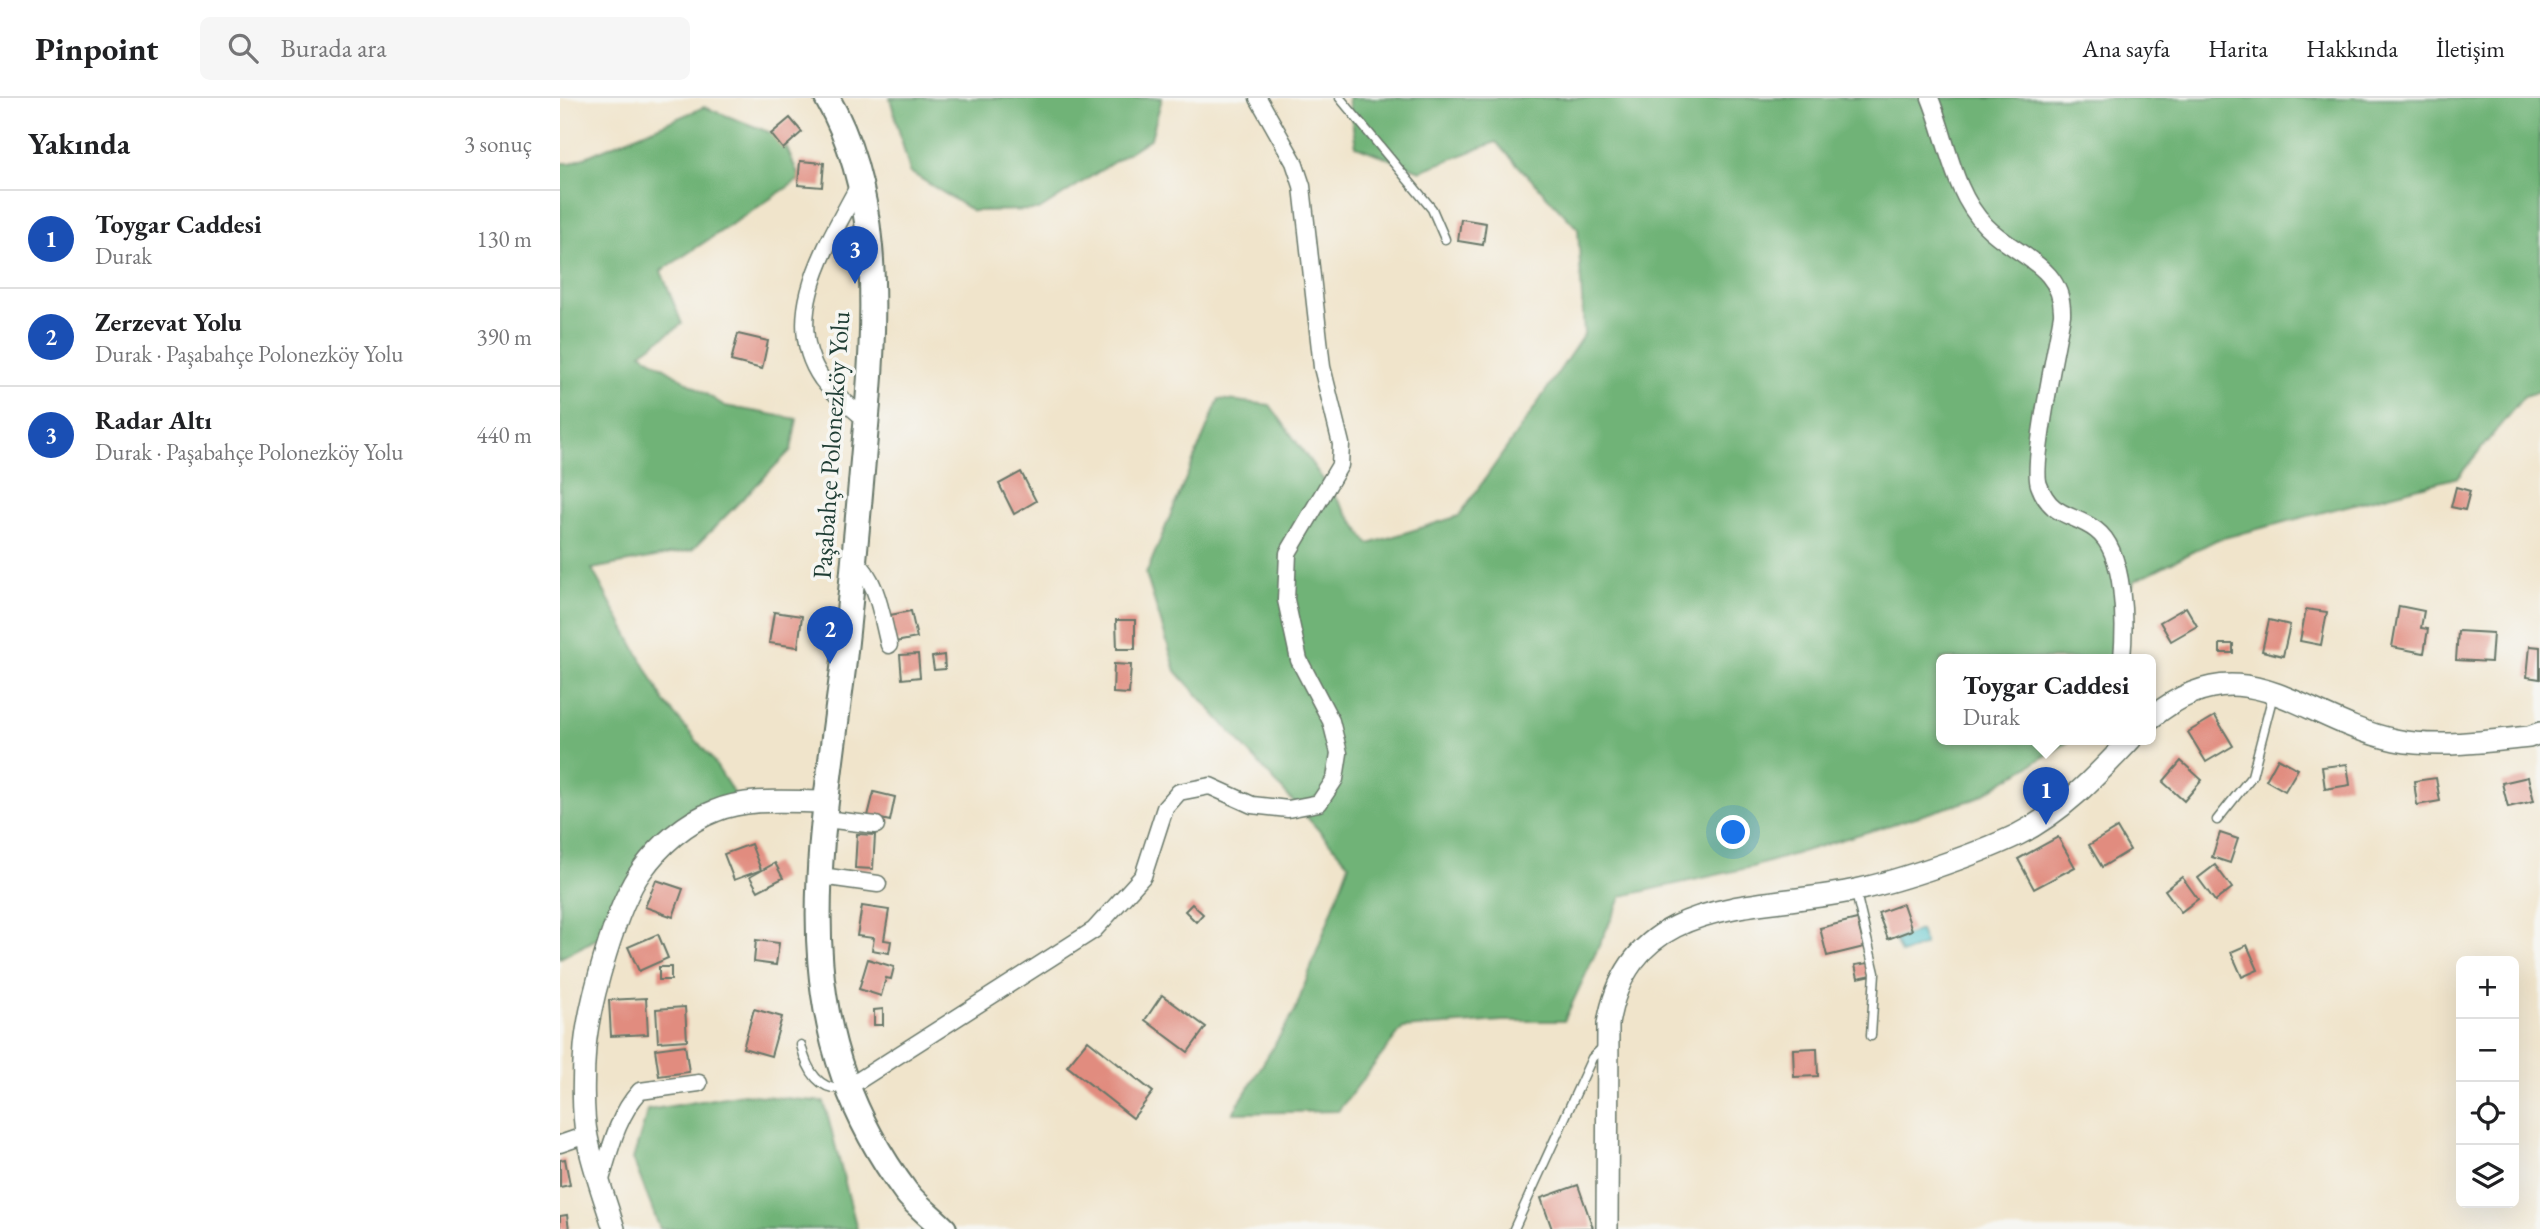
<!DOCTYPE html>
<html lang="tr">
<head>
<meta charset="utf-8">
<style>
  body { margin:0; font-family:"EB Garamond",serif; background:#f6f6f6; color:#202124 }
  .controls { position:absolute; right:21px; bottom:21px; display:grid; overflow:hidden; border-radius:10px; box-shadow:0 7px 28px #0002 }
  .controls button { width:63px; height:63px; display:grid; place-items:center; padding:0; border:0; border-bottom:2px solid #e0e0e0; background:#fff; color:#202124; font:35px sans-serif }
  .you { position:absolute; left:1174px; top:735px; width:24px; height:24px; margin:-18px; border:5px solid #fff; border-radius:50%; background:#1a73e8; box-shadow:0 0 0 10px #1a73e833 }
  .badge { display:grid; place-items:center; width:46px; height:46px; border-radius:50%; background:#1f6fb2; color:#fff; font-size:23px; font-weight:700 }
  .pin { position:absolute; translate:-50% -58px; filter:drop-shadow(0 2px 4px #0008) }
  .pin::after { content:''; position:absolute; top:37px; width:24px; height:21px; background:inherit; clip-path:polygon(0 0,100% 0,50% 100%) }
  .popup { position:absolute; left:1376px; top:556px; width:220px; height:91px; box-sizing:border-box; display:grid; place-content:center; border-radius:10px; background:#fff; filter:drop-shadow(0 2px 5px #0005); font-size:23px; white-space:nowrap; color:#757577 }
  .popup b { font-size:26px; color:#202124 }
  .popup::after { content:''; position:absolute; left:50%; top:100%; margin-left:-14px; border:14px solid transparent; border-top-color:#fff }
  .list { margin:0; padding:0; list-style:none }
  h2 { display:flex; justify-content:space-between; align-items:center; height:91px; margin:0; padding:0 28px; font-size:30px }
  h2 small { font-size:23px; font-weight:400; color:#757577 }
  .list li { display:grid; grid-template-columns:46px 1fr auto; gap:21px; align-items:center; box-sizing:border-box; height:98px; padding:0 28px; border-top:2px solid #e0e0e0 }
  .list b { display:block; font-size:26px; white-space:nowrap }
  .list p { margin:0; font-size:23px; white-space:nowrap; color:#757577 }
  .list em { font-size:23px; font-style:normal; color:#757577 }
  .icon { flex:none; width:38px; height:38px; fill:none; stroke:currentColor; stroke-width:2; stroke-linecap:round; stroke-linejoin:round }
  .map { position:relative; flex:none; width:1980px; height:1131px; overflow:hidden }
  header { display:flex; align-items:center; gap:42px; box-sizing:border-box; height:98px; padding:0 35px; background:#fff; border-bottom:2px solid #e0e0e0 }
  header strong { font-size:33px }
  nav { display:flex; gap:38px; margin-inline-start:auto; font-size:24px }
  .search { width:490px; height:63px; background:#f6f6f6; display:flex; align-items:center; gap:18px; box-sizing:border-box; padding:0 24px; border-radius:10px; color:#757577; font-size:26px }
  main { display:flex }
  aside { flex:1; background:#fff }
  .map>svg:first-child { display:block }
  .forest { fill:#70b377; stroke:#487856; stroke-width:2 }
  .water { fill:#55c3ca; stroke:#3a807f; stroke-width:2 }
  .building { fill:#e18c7f }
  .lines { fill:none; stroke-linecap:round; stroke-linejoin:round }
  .lane-casing { stroke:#687769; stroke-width:11 }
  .street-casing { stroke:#687769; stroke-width:19 }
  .secondary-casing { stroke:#687769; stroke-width:24 }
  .primary-casing { stroke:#687769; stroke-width:28 }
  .lane { stroke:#fff; stroke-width:8 }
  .street { stroke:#fff; stroke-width:16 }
  .secondary { stroke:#fff; stroke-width:21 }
  .primary { stroke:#fff; stroke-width:24 }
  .labels { text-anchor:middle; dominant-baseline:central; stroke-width:7; stroke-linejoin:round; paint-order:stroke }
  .street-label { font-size:26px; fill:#1f3d34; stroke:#f6f6f2 }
</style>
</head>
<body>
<header>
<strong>Pinpoint</strong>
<div class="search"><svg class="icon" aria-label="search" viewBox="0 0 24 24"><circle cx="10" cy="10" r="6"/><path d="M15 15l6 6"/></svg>Burada ara</div>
<nav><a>Ana sayfa</a><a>Harita</a><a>Hakkında</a><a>İletişim</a></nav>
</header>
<main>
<aside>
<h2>Yakında<small>3 sonuç</small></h2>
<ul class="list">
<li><span class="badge" style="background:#1a4fb4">1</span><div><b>Toygar Caddesi</b><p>Durak</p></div><em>130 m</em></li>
<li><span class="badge" style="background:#1a4fb4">2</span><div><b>Zerzevat Yolu</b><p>Durak · Paşabahçe Polonezköy Yolu</p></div><em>390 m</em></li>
<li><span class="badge" style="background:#1a4fb4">3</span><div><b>Radar Altı</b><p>Durak · Paşabahçe Polonezköy Yolu</p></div><em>440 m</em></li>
</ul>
</aside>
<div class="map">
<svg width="1980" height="1131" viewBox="0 0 1980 1131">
  <rect width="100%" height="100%" fill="#f6f6f2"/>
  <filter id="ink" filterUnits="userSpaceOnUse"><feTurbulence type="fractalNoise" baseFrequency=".0143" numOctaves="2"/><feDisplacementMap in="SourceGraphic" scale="14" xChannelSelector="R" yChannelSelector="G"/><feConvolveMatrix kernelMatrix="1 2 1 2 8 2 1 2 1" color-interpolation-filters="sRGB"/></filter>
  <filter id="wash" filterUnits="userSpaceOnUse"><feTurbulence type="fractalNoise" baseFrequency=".00686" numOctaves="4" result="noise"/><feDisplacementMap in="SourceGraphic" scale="28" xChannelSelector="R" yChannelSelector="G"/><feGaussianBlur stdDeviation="1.57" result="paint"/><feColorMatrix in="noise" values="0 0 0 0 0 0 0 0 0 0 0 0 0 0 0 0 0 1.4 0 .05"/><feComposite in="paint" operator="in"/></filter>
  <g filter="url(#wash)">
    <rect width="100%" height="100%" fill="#f0e4cb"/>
    <g class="forest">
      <polygon points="330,0 602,0 591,40 479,112 413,113 350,74"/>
      <polygon points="788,0 1980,0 1980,293 1964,298 1898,379 1656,442 1574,483 1553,561 1381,561 1381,641 1513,641 1415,701 1192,769 1062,798 1004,923 942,923 843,930 778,1013 673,1015 735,913 789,766 616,573 586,476 659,301 710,307 809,446 899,418 971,315 1024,236 1018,131 936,44 860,73 796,48"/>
      <polygon points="144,9 222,39 240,81 101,173 122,226 81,255 165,308 237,321 231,352 132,452 32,471 105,605 152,661 178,702 110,730 48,835 0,860 0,65 11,65"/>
      <polygon points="183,996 264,1004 297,1131 100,1131 73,1061 88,1012"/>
    </g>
    <polygon class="water" points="1360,832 1365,847 1341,856 1335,842"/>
    <g id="blocks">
      <g class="building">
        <polygon points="230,20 242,34 223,51 211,36"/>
        <polygon points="240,63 264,65 262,89 238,87"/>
        <polygon points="901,121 926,125 923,147 898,143"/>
        <polygon points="178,236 208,243 202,271 171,263"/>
        <polygon points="461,374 476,403 454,416 439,386"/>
        <polygon points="1896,389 1910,393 1905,412 1891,409"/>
        <polygon points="1839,508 1864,513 1861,530 1868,531 1864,555 1832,549"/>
        <polygon points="1626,509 1637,528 1611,543 1600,524"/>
        <polygon points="1746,511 1767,514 1761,547 1740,543"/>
        <polygon points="351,513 357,540 335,544 330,517"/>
        <polygon points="214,514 242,518 238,549 209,545"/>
        <polygon points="556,522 575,522 575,551 557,551"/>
        <polygon points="1709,522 1730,527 1723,558 1702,553"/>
        <polygon points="1898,533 1933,535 1931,564 1896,562"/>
        <rect x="1660" y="546" width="13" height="9"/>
        <polygon points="1970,548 1980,549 1980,581 1967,579"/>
        <polygon points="358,556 360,579 342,581 340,557"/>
        <polygon points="384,557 385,571 374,572 372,559"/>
        <polygon points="554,566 571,567 569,596 553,595"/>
        <polygon points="1655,618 1673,648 1646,664 1628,634"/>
        <polygon points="1718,660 1738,671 1725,693 1706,682"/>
        <polygon points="1621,663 1642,682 1624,703 1603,684"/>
        <polygon points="1787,666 1790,687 1765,691 1762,669"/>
        <polygon points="1968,679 1974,703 1948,709 1942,685"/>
        <polygon points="1876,680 1880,703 1857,707 1854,683"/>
        <polygon points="314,694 335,699 330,723 308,718"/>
        <polygon points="1557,730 1570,752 1542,769 1529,747"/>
        <polygon points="1660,735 1678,741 1670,765 1652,759"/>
        <polygon points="297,736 315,737 313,771 295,770"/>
        <polygon points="1498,739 1515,769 1474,791 1458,761"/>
        <polygon points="191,746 201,772 174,782 164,756"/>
        <polygon points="215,765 223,780 198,793 190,779"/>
        <polygon points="1655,767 1672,790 1655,803 1638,780"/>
        <polygon points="1622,779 1638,801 1621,814 1605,792"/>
        <polygon points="96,782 123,791 113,819 85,809"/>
        <polygon points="632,806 643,816 636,824 625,813"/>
        <polygon points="1343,806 1352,832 1328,841 1318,815"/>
        <polygon points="302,808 329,812 324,842 331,843 329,855 312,852 314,840 297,838"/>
        <polygon points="1297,821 1304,849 1267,858 1260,830"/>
        <polygon points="98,836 108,860 79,873 68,849"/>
        <polygon points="196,842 219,845 216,867 194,864"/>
        <polygon points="1687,847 1698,872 1682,879 1671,854"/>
        <polygon points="308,861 334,869 331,881 326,880 321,898 299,891"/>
        <polygon points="1309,865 1312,877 1298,880 1295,867"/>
        <rect x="99" y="869" width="12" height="13"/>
        <polygon points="602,897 646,929 628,954 585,922"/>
        <polygon points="86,900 88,936 51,938 49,902"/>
        <polygon points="125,909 127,942 98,944 96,911"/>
        <polygon points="194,911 222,919 211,958 183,950"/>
        <polygon points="323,911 323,927 314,927 314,912"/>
        <polygon points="528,942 593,994 573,1020 507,968"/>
        <polygon points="125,947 129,974 99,978 95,951"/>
        <polygon points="1257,950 1258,978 1234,979 1233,951"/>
        <polygon points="5,1061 10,1087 0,1089 0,1062"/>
        <polygon points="1018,1087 1033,1130 992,1131 981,1100"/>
        <polygon points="7,1117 9,1131 0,1131 0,1118"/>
      </g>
    </g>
  </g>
  <g filter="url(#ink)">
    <use href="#blocks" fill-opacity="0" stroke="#687769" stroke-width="2"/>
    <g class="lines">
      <g class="lane-casing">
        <g id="lane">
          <polyline points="780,0 872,111 885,141"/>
          <polyline points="1657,722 1692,678 1713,597"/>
          <polyline points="1296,795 1315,875 1311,938"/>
          <path d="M241,947c6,25 18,48 46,43"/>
          <polyline points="954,1131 1032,960 1044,948"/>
        </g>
      </g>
      <g class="street-casing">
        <g id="street">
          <path d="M1370,0c17,41 23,95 56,128 29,30 78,39 76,89 -5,30 -31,149 -23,170 12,33 34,28 57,45 30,22 29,96 26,129"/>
          <path d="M300,85c-30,58 -82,133 -38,196 11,15 30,28 44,41"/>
          <path d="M294,461c24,22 27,55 35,86"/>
          <polyline points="265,721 316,727"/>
          <polyline points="261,778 318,786"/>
          <polyline points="287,990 534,832 583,778 605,710 619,694 650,688 692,707 728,711 759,705 775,681 779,655 771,623 739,562 726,502 728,455 780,367 781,346 762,269 742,88 734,64 698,0"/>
          <polyline points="0,1046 26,1037"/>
          <path d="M40,1085c10,-33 17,-67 40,-92l59,-8"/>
        </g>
      </g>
      <g class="secondary-casing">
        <g id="secondary">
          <path d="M1591,620c94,-77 149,2 244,22 44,9 90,1 134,-3l11,-4"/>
          <path d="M54,1131c-9,-30 -21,-61 -27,-92 -5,-23 -4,-66 -2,-90 4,-43 31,-143 57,-177 18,-25 44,-48 73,-59 34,-14 75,-9 111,-9"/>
          <path d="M1047,1131l1,-205c22,-132 150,-113 248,-134 46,-10 119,-35 161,-55 46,-23 79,-59 114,-96"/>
        </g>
      </g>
      <g class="primary-casing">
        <path id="primary" d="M267,0c52,90 49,206 41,306 -8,88 -15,177 -25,265 -24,190 -61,355 63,523 10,13 26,25 38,37"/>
      </g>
      <use href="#lane" class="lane"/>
      <use href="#street" class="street"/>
      <use href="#secondary" class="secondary"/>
      <use href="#primary" class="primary"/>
    </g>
  </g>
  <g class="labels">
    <g class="street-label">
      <text transform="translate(271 347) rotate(-86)">Paşabahçe Polonezköy Yolu</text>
    </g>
  </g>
</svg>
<div class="controls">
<button>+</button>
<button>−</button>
<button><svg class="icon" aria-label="locate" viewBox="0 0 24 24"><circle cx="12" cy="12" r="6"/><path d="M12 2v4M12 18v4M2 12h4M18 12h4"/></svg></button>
<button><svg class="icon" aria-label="layers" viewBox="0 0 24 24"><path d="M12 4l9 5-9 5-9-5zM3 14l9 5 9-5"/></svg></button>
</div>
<div class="you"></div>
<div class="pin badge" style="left:1486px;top:727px;background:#1a4fb4">1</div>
<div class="popup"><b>Toygar Caddesi</b>Durak</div>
<div class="pin badge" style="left:270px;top:566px;background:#1a4fb4">2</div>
<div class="pin badge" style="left:295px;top:186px;background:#1a4fb4">3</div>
</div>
</main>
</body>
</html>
